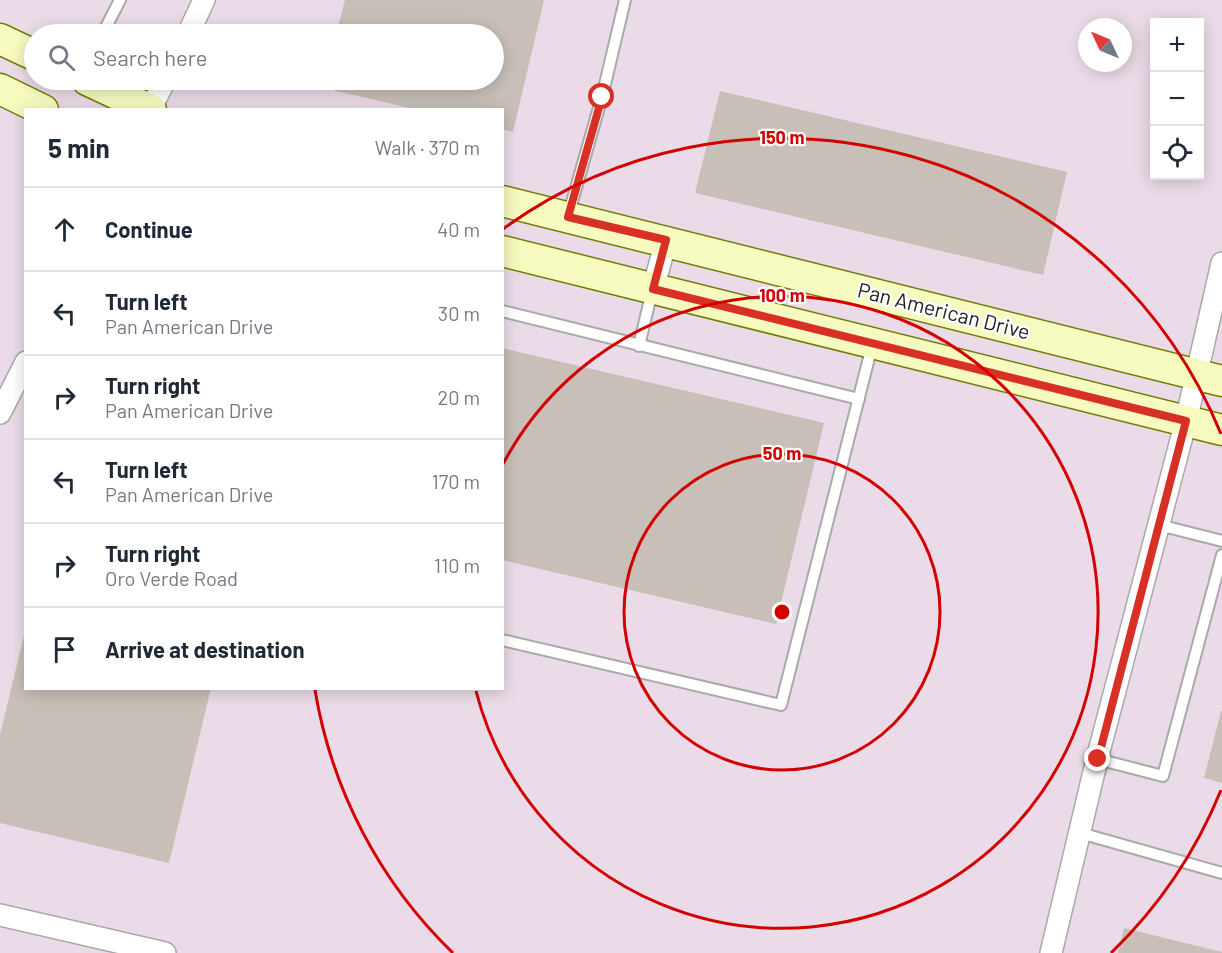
<!DOCTYPE html>
<html lang="en">
<head>
<meta charset="utf-8">
<style>
  body { margin:0; font-family:Barlow,sans-serif; background:#f2f2f3; color:#1f2937 }
  .controls { position:absolute; right:18px; top:18px; display:grid; overflow:hidden; border-radius:0px; box-shadow:0 3px 15px #0003 }
  .controls button { width:54px; height:54px; display:grid; place-items:center; padding:0; border:0; border-bottom:2px solid #e0e1e3; background:#fff; color:#1f2937; font:30px sans-serif }
  .compass { position:absolute; left:1078px; top:18px; width:54px; height:54px; border-radius:50%; background:#fff; box-shadow:0 3px 15px #0003; rotate:314deg }
  .stop { position:absolute; width:18px; height:18px; margin:-14px; border:4px solid #d93025; border-radius:50%; background:#fff }
  .stop.end { background:#d93025; border-color:#fff; box-shadow:0 2px 6px #0008 }
  .list { margin:0; padding:0; list-style:none }
  h2 { display:flex; justify-content:space-between; align-items:center; height:78px; margin:0; padding:0 24px; font-size:26px }
  h2 small { font-size:20px; font-weight:400; color:#747a83 }
  .list li { display:grid; grid-template-columns:39px 1fr auto; gap:18px; align-items:center; box-sizing:border-box; height:84px; padding:0 24px; border-top:2px solid #e0e1e3 }
  .list b { display:block; font-size:22px; white-space:nowrap }
  .list p { margin:0; font-size:20px; white-space:nowrap; color:#747a83 }
  .list em { font-size:20px; font-style:normal; color:#747a83 }
  .icon { flex:none; width:33px; height:33px; fill:none; stroke:currentColor; stroke-width:2; stroke-linecap:round; stroke-linejoin:round }
  .map { position:relative; flex:none; width:1222px; height:953px; overflow:hidden }
  .search { position:absolute; background:#fff; box-shadow:0 3px 15px #0003; left:24px; top:24px; width:480px; height:66px; display:flex; align-items:center; gap:15px; box-sizing:border-box; padding:0 21px; border-radius:33px; color:#747a83; font-size:22px }
  .panel { position:absolute; background:#fff; box-shadow:0 3px 15px #0003; left:24px; top:108px; width:480px; height:582px; border-radius:0px }
  .map>svg:first-child { display:block }
  .industrial { fill:#ebdbe8; fill-rule:evenodd }
  .building { fill:#c7bfb8 }
  .lines { fill:none; stroke-linecap:round; stroke-linejoin:round }
  .lane-casing { stroke:#a9a9a9; stroke-width:14 }
  .street-casing { stroke:#a9a9a9; stroke-width:24 }
  .secondary-casing { stroke:#707d05; stroke-width:33 }
  .lane { stroke:#fff; stroke-width:10 }
  .street { stroke:#fff; stroke-width:21 }
  .secondary { stroke:#f7fabf; stroke-width:30 }
  .route { stroke:#d93025; stroke-width:8 }
  .ring { fill:none; stroke:#d40000; stroke-width:3 }
  .labels { text-anchor:middle; dominant-baseline:central; stroke-width:4.5; stroke-linejoin:round; paint-order:stroke }
  .street-label { font-size:21px; fill:#222; stroke:#fff }
  .centre { fill:#d40000; stroke:#fff; stroke-width:3 }
  .ring-label { font-size:18px; text-anchor:middle; font-weight:bold; fill:#d40000; stroke:#fff; stroke-width:4.5; stroke-linejoin:round; paint-order:stroke }
</style>
</head>
<body>
<div class="map">
<svg width="1222" height="953" viewBox="0 0 1222 953">
  <rect width="100%" height="100%" fill="#f2efe9"/>
  <path class="industrial" d="M0,0h1222v953h-1222zM1154,22h46v154h-46zM1087,27h36v36h-36zM34,34h460v46h-460zM26,110h476v578h-476z"/>
  <g class="building">
    <polygon points="345,0 544,0 513,132 502,129 502,110 418,110 324,88 326,80 494,80 494,34 336,34"/>
    <polygon points="720,91 1067,172 1043,275 695,193"/>
    <polygon points="502,348 824,423 776,624 502,560"/>
    <polygon points="25,631 26,688 211,688 169,863 0,823 0,735"/>
    <polygon points="1221,711 1222,711 1222,783 1204,778"/>
    <polygon points="1124,928 1222,952 1222,953 1118,953"/>
  </g>
  <g class="lines">
    <g class="lane-casing">
      <g id="lane">
        <polyline points="104,31 120,0"/>
        <polyline points="568,216 602,97 625,0"/>
        <polyline points="502,311 859,399"/>
        <polyline points="639,346 652,291"/>
        <polyline points="1159,525 1222,541"/>
        <polyline points="502,640 781,705 872,346"/>
        <polyline points="1097,759 1163,776 1222,555"/>
        <polyline points="1080,833 1222,873"/>
      </g>
    </g>
    <g class="street-casing">
      <g id="street">
        <polyline points="188,34 204,0"/>
        <polyline points="150,110 165,80"/>
        <polyline points="653,289 666,241"/>
        <polyline points="0,413 26,362"/>
        <polyline points="0,915 165,953"/>
        <polyline points="1051,953 1097,759 1186,421 1222,263"/>
      </g>
    </g>
    <g class="secondary-casing">
      <g id="secondary">
        <polyline points="0,39 34,55"/>
        <polyline points="87,80 151,110"/>
        <polyline points="0,89 43,110"/>
        <polyline points="502,201 1222,381"/>
        <polyline points="502,251 1222,430"/>
      </g>
    </g>
    <use href="#lane" class="lane"/>
    <use href="#street" class="street"/>
    <use href="#secondary" class="secondary"/>
  </g>
  <g class="lines">
    <polyline class="route" points="602,97 568,217 666,240 653,289 1186,421 1098,759"/>
  </g>
  <g class="ring">
    <circle cx="782" cy="612" r="158"/>
    <path d="M503 464A316 316 0 1 1 476 691"/>
    <path d="M1221 790A474 474 0 0 1 1111 953M453 953A474 474 0 0 1 315 690M503 229A474 474 0 0 1 1221 434"/>
  </g>
  <g class="labels">
    <g class="street-label">
      <text transform="translate(944 310) rotate(14)">Pan American Drive</text>
    </g>
  </g>
  <circle cx="782" cy="612" r="9" class="centre"/>
  <g class="ring-label">
    <text x="782" y="144">150 m</text>
    <text x="782" y="302">100 m</text>
    <text x="782" y="460">50 m</text>
  </g>
</svg>
<div class="controls">
<button>+</button>
<button>−</button>
<button><svg class="icon" aria-label="locate" viewBox="0 0 24 24"><circle cx="12" cy="12" r="6"/><path d="M12 2v4M12 18v4M2 12h4M18 12h4"/></svg></button>
</div>
<svg class="compass" viewBox="-18 -18 36 36"><path d="M0-13l5 13h-10z" fill="#e53935"/><path d="M0 13l5-13h-10z" fill="#747a83"/></svg>
<div class="stop" style="left:602px;top:97px"></div>
<div class="stop end" style="left:1098px;top:759px"></div>
<div class="search"><svg class="icon" aria-label="search" viewBox="0 0 24 24"><circle cx="10" cy="10" r="6"/><path d="M15 15l6 6"/></svg>Search here</div>
<section class="panel">
<h2>5 min<small>Walk · 370 m</small></h2>
<ul class="list">
<li><svg class="icon" aria-label="ahead" viewBox="0 0 24 24"><path d="M12 20V5M6 11l6-6 6 6"/></svg><div><b>Continue</b></div><em>40 m</em></li>
<li><svg class="icon" aria-label="left" viewBox="0 0 24 24"><path d="M17 20v-9H6M10 6l-5 5 5 5"/></svg><div><b>Turn left</b><p>Pan American Drive</p></div><em>30 m</em></li>
<li><svg class="icon" aria-label="right" viewBox="0 0 24 24"><path d="M7 20v-9h11M14 6l5 5-5 5"/></svg><div><b>Turn right</b><p>Pan American Drive</p></div><em>20 m</em></li>
<li><svg class="icon" aria-label="left" viewBox="0 0 24 24"><path d="M17 20v-9H6M10 6l-5 5 5 5"/></svg><div><b>Turn left</b><p>Pan American Drive</p></div><em>170 m</em></li>
<li><svg class="icon" aria-label="right" viewBox="0 0 24 24"><path d="M7 20v-9h11M14 6l5 5-5 5"/></svg><div><b>Turn right</b><p>Oro Verde Road</p></div><em>110 m</em></li>
<li><svg class="icon" aria-label="arrive" viewBox="0 0 24 24"><path d="M6 21V4h12l-3 4 3 4H6"/></svg><div><b>Arrive at destination</b></div></li>
</ul>
</section>
</div>
</body>
</html>
